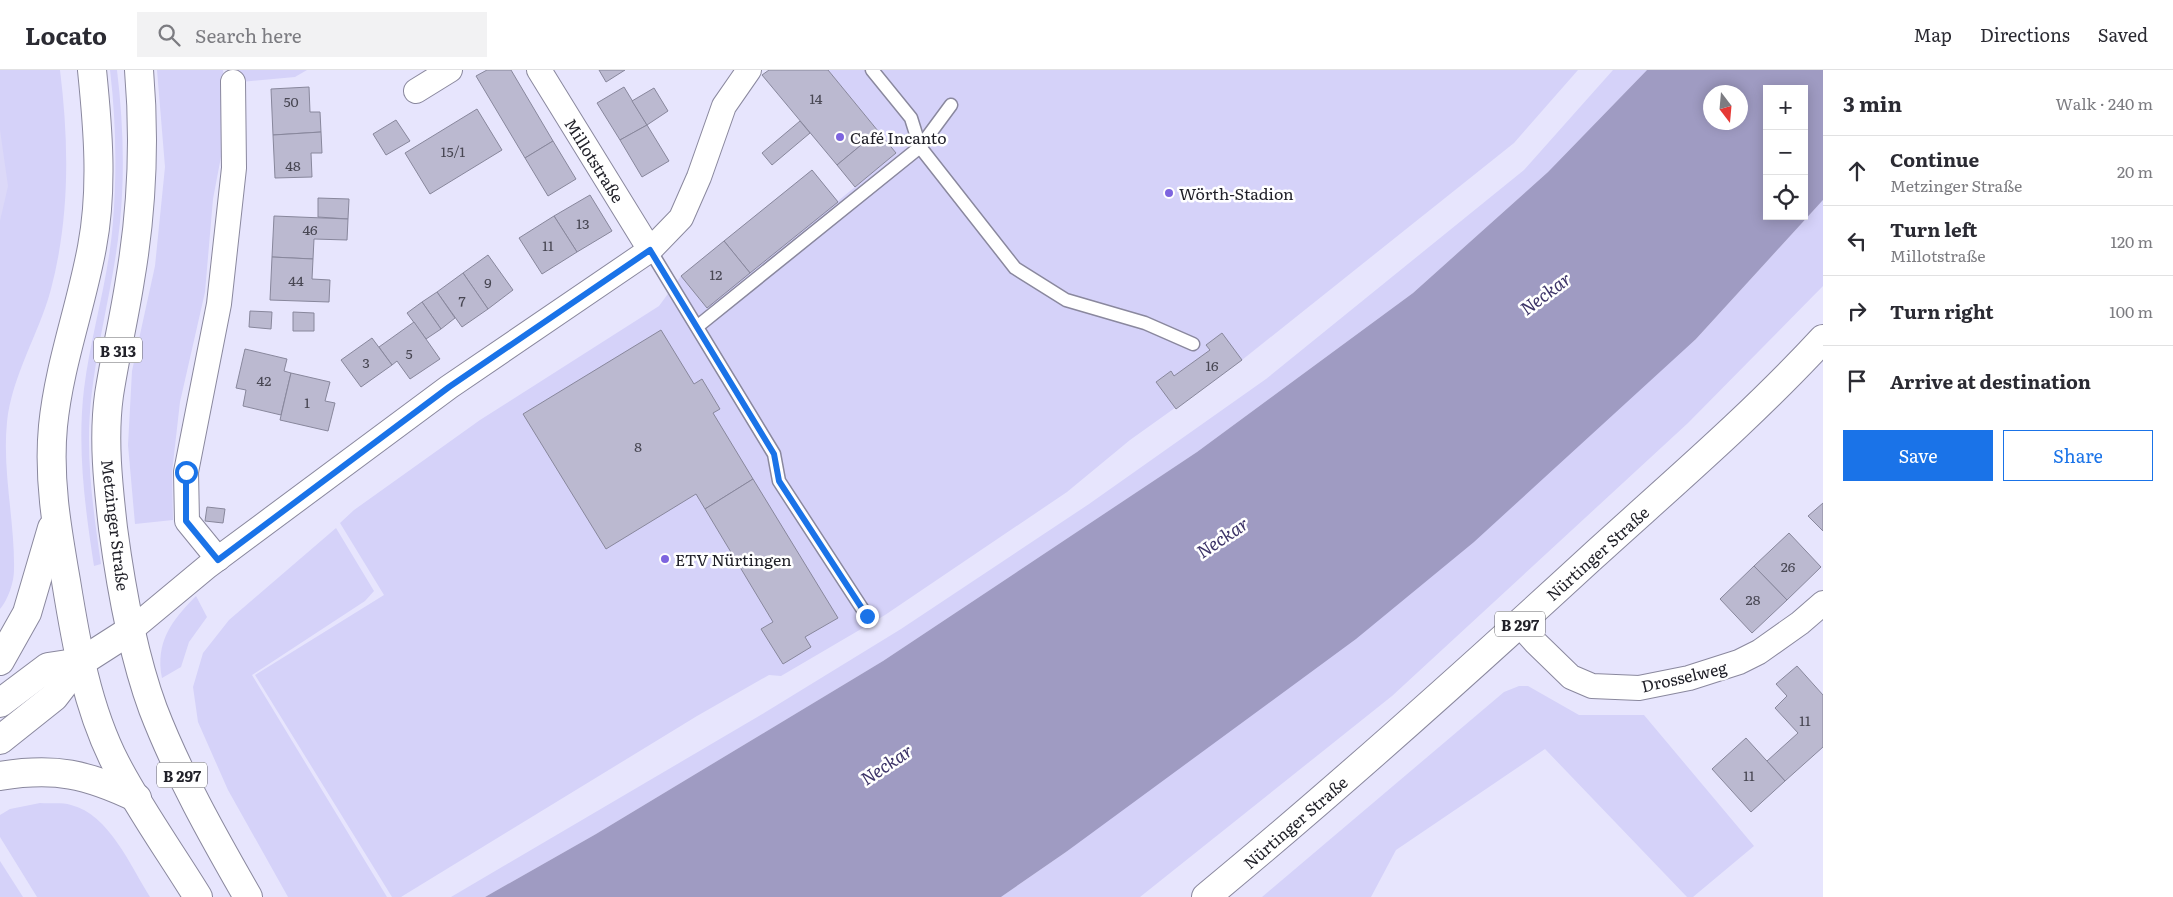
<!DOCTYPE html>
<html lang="en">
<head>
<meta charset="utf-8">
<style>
  body { margin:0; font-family:Literata,serif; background:#f2f2f3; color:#2b2b33 }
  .controls { position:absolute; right:15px; top:15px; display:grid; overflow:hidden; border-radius:0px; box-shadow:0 2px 12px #0003 }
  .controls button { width:45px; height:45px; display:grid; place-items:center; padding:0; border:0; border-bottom:1px solid #e1e1e2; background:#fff; color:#2b2b33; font:25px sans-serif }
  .compass { position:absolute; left:1703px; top:15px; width:45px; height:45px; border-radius:50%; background:#fff; box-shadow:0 2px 12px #0003; rotate:164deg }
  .stop { position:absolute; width:15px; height:15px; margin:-11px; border:4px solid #1a73e8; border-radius:50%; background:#fff }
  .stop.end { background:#1a73e8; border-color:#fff; box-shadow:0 1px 5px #0008 }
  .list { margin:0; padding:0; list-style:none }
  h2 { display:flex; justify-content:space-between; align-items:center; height:65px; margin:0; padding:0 20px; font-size:21px }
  h2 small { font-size:16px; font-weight:400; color:#7c7c81 }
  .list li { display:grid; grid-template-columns:32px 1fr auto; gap:15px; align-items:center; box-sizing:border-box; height:70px; padding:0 20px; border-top:1px solid #e1e1e2 }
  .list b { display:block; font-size:19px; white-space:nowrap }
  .list p { margin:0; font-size:16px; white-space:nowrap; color:#7c7c81 }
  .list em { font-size:16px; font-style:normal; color:#7c7c81 }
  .actions { display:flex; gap:10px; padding:15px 20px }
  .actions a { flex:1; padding:11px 0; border:1px solid #1a73e8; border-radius:0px; text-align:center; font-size:18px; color:#1a73e8 }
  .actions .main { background:#1a73e8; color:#fff }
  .icon { flex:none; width:28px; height:28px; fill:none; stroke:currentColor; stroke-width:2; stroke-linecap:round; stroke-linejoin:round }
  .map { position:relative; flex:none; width:1823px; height:827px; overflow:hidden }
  header { display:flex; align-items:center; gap:30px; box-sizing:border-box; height:70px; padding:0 25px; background:#fff; border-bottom:1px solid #e1e1e2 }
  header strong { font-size:24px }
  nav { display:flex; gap:28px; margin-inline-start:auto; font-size:18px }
  .search { width:350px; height:45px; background:#f2f2f3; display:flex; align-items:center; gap:12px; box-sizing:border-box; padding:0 18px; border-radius:0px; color:#7c7c81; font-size:19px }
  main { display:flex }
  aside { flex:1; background:#fff }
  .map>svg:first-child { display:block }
  .built { fill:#dcd9f8 }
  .green { fill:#d5d2f9 }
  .water { fill:#9f9bc2; fill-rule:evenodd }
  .building { fill:#bbb9d0; stroke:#88879c }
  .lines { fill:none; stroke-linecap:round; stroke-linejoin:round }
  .service-casing { stroke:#8a889e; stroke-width:15 }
  .minor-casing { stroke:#8a889e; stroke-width:26 }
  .primary-casing { stroke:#8a889e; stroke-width:30 }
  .service { stroke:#fff; stroke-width:12 }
  .minor { stroke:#fff; stroke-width:24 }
  .primary { stroke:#fff; stroke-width:28 }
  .route { stroke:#1a73e8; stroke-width:6 }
  .poi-dot { fill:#7d64df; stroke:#fff; stroke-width:2 }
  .labels { text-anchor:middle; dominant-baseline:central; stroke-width:5; stroke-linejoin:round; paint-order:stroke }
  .number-label { font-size:14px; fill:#484753 }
  .shield { fill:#fff; stroke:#646469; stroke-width:1 }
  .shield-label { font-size:15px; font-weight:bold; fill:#212129 }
  .poi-label { font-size:16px; fill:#212129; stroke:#fff; text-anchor:start }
  .street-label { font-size:16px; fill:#212129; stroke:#fff }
  .water-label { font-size:18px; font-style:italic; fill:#3d3468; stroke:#fff }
</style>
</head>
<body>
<header>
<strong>Locato</strong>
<div class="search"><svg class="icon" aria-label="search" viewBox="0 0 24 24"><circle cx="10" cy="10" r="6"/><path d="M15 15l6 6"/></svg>Search here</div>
<nav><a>Map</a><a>Directions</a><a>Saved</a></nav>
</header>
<main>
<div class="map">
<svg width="1823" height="827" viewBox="0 0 1823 827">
  <rect width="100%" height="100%" fill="#e7e5fd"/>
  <polygon class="built" points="0,43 14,117 0,197"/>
  <g class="green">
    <path d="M0,0h60c9,73 10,147 -9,219 -12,45 -39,86 -44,133 -5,49 8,100 7,148 0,12 -6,30 -14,39v-388l8,-35 -8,-56z"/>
    <path d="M110,0h7c6,50 8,101 3,152 -7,73 -31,144 -31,218 0,41 6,83 12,124l-7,2c-9,-58 -17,-118 -10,-177 7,-56 25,-111 29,-168 4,-50 3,-101 -3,-151z"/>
    <polygon points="157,0 223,0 227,55 213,129 205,222 180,332 172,402 173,450 135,454 128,375 132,301 155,196 165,97"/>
    <polygon points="237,0 307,0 295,7 241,12"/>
    <polygon points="828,0 1578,0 1514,73 1242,290 1130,370 1067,422 885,545 781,606 769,605 697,646 401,827 392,827 255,605 384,525 340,453 354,440 480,350 659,236 681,206 812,100 838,131 896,83"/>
    <polygon points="1613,0 1647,0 1548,102 1413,223 1197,382 883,591 596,764 485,827 451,827 759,646 901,559 1089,434 1266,309 1524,100"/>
    <polygon points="1823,130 1823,216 1688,353 1392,626 1140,827 1001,827 1066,782 1696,269"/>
    <polygon points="336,458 374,521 365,531 252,605 387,827 288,827 228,720 198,652 193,617 203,583 229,550"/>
    <path d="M196,526l11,21 -18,25 -8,25 -19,11c-7,-36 10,-58 34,-82z"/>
    <polygon points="1519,616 1528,616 1579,645 1644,645 1754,776 1693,827 1687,827 1545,679 1396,780 1371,827 1262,827 1504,622"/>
    <path d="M40,733c10,1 22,-1 31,2 38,9 60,62 79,92h-113l-37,-60v-22l10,-6z"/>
    <polygon points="0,791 23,827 0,827"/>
  </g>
  <path class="water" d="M1647,0h176v130l-127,139 -222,203 -118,97 -290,213 -65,45h-516l111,-63 287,-173 314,-209 216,-159 135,-121zM1767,19h37v127h-37zM1710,22h30v30h-30z"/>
  <g class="building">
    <polygon points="487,0 511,0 553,71 525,88 476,6"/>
    <polygon points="599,0 625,0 606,12"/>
    <polygon points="769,0 828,0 878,61 837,95 762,5"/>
    <polygon points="309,17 310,42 320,42 321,62 273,65 271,19"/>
    <polygon points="624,17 647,55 620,70 597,33"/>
    <polygon points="654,18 668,41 647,55 632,31"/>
    <polygon points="477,39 502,80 430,124 405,83"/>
    <polygon points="396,50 410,71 386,85 373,64"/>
    <polygon points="800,51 810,63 772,95 762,83"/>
    <polygon points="647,55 669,91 642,107 620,70"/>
    <polygon points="878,61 896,83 855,117 837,95"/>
    <polygon points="321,62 322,83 311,83 312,107 275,108 273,65"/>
    <polygon points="553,71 576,109 548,126 525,88"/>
    <polygon points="812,100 838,132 750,203 724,171"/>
    <polygon points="590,125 612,161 577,182 554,146"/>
    <polygon points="318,128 349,129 348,149 318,147"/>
    <polygon points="274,146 348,149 347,170 314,169 313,189 272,187"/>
    <polygon points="554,146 577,182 542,204 519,168"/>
    <polygon points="724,171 750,203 707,238 681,206"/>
    <polygon points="488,185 513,220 488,239 463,203"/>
    <polygon points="272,187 313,189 312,209 330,210 329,232 270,230"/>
    <polygon points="463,203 488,239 462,257 437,222"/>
    <polygon points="437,222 455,248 441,259 422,232"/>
    <polygon points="422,232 441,259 426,269 407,243"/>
    <polygon points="250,241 272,242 271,259 249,257"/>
    <polygon points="293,242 314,243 314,261 293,261"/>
    <polygon points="414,252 440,289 410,309 397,291 392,295 379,277"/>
    <polygon points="661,260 694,314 702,309 720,339 713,343 753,409 705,439 696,424 606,479 523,344"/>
    <polygon points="1222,263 1242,290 1176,339 1156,312 1171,301 1174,306 1210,280 1206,275"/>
    <polygon points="372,268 392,295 361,317 341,290"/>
    <polygon points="245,279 287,289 284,301 291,303 281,345 243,336 246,320 236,318"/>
    <polygon points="291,303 330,312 325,331 335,333 328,361 280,350"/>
    <polygon points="753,409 838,548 805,567 811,577 783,594 761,559 773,552 705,439"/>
    <polygon points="1823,433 1823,461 1808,446"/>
    <polygon points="207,437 225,439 223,453 205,451"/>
    <polygon points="1789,463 1821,497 1787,530 1754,496"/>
    <polygon points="1754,496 1787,530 1752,563 1720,529"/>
    <polygon points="1797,596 1823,625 1823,677 1785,711 1767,691 1798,663 1775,638 1787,626 1776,614"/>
    <polygon points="1746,668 1785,711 1751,742 1712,699"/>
  </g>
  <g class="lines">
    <g class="service-casing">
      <g id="service">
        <polyline points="872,0 911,48 920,77 1015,198 1066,230 1145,253 1193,274"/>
        <polyline points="650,180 774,384 779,411 867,546"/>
        <polyline points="698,256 920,77 951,35"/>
      </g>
    </g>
    <g class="minor-casing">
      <g id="minor">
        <polyline points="539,0 650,180"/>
        <polyline points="416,21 450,0"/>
        <polyline points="218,489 187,451 186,402 219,234 234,98 233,12"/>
        <polyline points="1519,554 1536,573 1571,607 1592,616 1639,618 1689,608 1739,592 1759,582 1800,553 1823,533"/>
        <polyline points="131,560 208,496 449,317 650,180 681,148 699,107 724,36 749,0"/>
      </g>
    </g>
    <g class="primary-casing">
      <g id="primary">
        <path d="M92,0c6,59 11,119 0,177 -11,60 -33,118 -39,179 -5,53 4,103 13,155 10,62 21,127 50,183 24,46 55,89 82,133"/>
        <path d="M139,0c6,70 3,140 -9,210 -6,39 -15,76 -21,115 -6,43 -1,89 4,133 8,60 19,124 40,181 25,65 60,127 95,188"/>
        <polyline points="0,591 27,543 52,458"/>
        <polyline points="0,633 48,597 81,592"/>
        <polyline points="0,670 54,627 81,592 131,560"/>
        <path d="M0,706c55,-9 87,-2 137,22"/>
        <path d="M1206,827c132,-109 260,-224 386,-340 78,-71 159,-140 231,-218"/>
      </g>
    </g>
    <use href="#service" class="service"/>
    <use href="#minor" class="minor"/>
    <use href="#primary" class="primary"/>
  </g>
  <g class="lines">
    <polyline class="route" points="186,402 186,451 218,490 449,317 650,180 774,384 779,411 867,546"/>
  </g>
  <g class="poi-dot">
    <circle cx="840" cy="67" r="5"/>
    <circle cx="1169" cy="123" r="5"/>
    <circle cx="665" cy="489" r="5"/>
  </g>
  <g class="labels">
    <g class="number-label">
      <text x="816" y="28">14</text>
      <text x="291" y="31">50</text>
      <text x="453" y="81">15/1</text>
      <text x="293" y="95">48</text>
      <text x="583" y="153">13</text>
      <text x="310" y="159">46</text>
      <text x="548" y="175">11</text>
      <text x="716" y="204">12</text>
      <text x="296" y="210">44</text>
      <text x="488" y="212">9</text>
      <text x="462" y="230">7</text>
      <text x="409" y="283">5</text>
      <text x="366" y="292">3</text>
      <text x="1212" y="295">16</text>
      <text x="264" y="310">42</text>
      <text x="307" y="332">1</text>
      <text x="638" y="376">8</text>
      <text x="1788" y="496">26</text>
      <text x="1753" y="529">28</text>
      <text x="1805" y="650">11</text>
      <text x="1749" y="705">11</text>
    </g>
    <g class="shield">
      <rect x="94" y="267.5" width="48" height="25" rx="4"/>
      <rect x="1495" y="541.5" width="50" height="25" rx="4"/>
      <rect x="157" y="692.5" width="50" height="25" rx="4"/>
    </g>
    <g class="shield-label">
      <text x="118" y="280">B 313</text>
      <text x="1520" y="554">B 297</text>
      <text x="182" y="705">B 297</text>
    </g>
    <g class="poi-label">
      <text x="850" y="67">Café Incanto</text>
      <text x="1179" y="123">Wörth-Stadion</text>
      <text x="675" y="489">ETV Nürtingen</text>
    </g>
    <g class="street-label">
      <text transform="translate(595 90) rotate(58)">Millotstraße</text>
      <text transform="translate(116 455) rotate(83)">Metzinger Straße</text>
      <text transform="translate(1597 483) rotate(-42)">Nürtinger Straße</text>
      <text transform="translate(1684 606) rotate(-13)">Drosselweg</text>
      <text transform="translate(1295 752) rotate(-41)">Nürtinger Straße</text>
    </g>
    <g class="water-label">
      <text transform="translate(1545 223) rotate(-37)">Neckar</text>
      <text transform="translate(1222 467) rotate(-34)">Neckar</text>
      <text transform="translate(886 694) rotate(-34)">Neckar</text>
    </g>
  </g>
</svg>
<div class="controls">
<button>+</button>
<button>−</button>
<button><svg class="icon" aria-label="locate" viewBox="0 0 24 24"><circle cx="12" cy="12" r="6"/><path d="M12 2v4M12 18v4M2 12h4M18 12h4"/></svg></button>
</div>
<svg class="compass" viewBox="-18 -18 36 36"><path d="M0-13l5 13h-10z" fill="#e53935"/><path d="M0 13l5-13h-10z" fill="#7c7c81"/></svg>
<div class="stop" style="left:186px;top:402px"></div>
<div class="stop end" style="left:867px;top:546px"></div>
</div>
<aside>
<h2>3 min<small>Walk · 240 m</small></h2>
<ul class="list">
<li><svg class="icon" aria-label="ahead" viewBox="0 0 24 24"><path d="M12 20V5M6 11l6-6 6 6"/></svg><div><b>Continue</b><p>Metzinger Straße</p></div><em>20 m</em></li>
<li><svg class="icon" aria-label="left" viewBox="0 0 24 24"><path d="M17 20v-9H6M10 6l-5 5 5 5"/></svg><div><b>Turn left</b><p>Millotstraße</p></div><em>120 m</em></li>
<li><svg class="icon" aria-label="right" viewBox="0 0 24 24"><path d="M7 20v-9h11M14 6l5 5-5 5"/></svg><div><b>Turn right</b></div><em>100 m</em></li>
<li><svg class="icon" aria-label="arrive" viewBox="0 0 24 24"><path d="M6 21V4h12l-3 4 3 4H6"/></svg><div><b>Arrive at destination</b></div></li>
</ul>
<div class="actions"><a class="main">Save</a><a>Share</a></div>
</aside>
</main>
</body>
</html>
